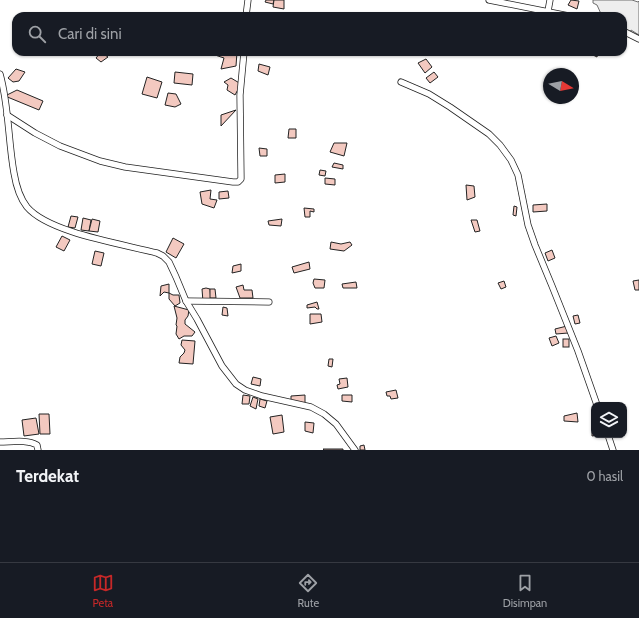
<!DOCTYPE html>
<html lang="id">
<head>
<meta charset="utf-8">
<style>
  body { margin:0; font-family:Cabin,sans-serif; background:#242831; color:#f1f3f6 }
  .controls { position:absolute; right:12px; bottom:12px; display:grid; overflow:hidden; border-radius:8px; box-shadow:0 1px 3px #0004 }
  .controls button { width:36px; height:36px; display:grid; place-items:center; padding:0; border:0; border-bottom:1px solid #363941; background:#171b24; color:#f1f3f6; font:20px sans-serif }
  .compass { position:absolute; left:543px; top:68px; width:36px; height:36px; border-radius:50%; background:#171b24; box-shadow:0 1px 3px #0004; rotate:100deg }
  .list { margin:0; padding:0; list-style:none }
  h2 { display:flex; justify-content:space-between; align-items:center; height:52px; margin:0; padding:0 16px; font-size:17px }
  h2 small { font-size:13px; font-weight:400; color:#9ea1a6 }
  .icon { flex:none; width:22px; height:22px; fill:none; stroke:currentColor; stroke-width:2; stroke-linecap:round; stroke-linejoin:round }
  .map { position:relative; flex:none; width:639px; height:450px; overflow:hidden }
  .search { position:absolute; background:#171b24; box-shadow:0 1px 3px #0004; left:12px; right:12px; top:12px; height:44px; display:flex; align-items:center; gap:10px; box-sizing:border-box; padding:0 14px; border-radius:12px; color:#9ea1a6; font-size:15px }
  .sheet { height:112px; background:#171b24 }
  nav { display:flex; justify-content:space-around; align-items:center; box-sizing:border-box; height:56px; border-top:1px solid #363941; background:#171b24; font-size:11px; color:#9ea1a6 }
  nav a { display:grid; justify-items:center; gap:2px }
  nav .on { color:#c62828 }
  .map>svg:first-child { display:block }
  .green { fill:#eee; stroke:#6f6f6f }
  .building { fill:#f3c9c0; stroke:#222 }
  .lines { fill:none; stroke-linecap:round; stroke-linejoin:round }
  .minor-casing { stroke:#222; stroke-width:7 }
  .minor { stroke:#fff; stroke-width:5.5 }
</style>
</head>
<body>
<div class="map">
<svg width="639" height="450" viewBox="0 0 639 450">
  <rect width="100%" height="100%" fill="#fff"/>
  <polygon class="green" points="593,0 632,0 638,2 639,1 639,35 631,30 630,32 623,29 623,16 602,16 597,5 593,3"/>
  <g class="building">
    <polygon points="266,0 274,0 273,4 265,2"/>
    <polygon points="274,0 284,0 284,9 273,7"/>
    <polygon points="571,0 579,1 577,9 568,5"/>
    <polygon points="101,52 108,57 101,62 96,58"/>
    <polygon points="216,52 237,52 236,66 221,69 224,58 215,55"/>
    <polygon points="589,52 598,52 597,57 589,53"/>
    <polygon points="426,59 432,67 425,73 418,63"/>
    <polygon points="259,64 270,67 268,75 258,71"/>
    <polygon points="16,69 25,72 19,81 13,82 8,78"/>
    <polygon points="175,72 193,74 192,85 174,83"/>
    <polygon points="434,72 438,77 430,83 426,78"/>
    <polygon points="147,77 162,82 157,98 142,94"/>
    <polygon points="231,78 241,84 235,95 227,90 228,85 224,82"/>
    <polygon points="17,90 43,101 39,110 5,96"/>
    <polygon points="168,93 176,94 181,104 175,107 165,105"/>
    <polygon points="236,110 221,126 221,115"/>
    <polygon points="289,129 296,129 296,138 288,138"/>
    <polygon points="334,143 347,143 344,156 330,152"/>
    <polygon points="259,148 267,149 267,156 260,156"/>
    <polygon points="334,163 343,165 343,169 332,167"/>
    <polygon points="320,170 326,171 325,176 319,175"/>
    <polygon points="285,174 285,182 275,183 275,175"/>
    <polygon points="325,178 335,179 335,185 325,184"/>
    <polygon points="466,185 474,186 475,197 467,200"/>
    <polygon points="211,190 210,199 217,200 214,208 202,204 200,192"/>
    <polygon points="228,191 229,198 219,199 219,192"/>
    <polygon points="547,204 547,211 533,212 533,205"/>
    <polygon points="514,206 517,207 516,216 513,215"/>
    <polygon points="304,208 314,209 314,212 310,211 310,217 305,217"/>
    <polygon points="71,216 78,217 75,228 68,227"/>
    <polygon points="83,218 91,220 89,231 81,230"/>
    <polygon points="92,219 100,221 98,232 89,231"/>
    <polygon points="282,219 281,226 269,225 268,221"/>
    <polygon points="471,220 477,220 480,231 475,232"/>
    <polygon points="62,236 70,240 64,251 56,247"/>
    <polygon points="173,238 184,244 176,258 166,252"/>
    <polygon points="331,242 341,244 350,242 352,245 344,251 330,249"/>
    <polygon points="552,250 555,258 548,261 545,253"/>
    <polygon points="95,251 104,253 101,266 92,264"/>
    <polygon points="309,262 310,269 294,273 292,267"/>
    <polygon points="241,264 241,271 232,273 233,266"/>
    <polygon points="314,279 325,280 324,288 315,288 313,283"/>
    <polygon points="639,280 639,290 635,290 633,281"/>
    <polygon points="504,281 506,287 501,289 498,283"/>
    <polygon points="356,282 357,288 343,288 342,284"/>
    <polygon points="169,284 169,293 164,292 160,296 161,286"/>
    <polygon points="243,285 244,290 252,290 253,298 240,298 236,287"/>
    <polygon points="206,288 210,289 211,301 203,302 202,289"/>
    <polygon points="210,289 215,289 216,298 210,298"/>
    <polygon points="169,293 173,295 179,295 180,303 175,306 169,299"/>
    <polygon points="317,302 319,309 317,309 315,307 307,308 307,305"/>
    <polygon points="174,306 189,310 188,316 185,320 185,324 195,332 192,336 184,336 179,339 176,334 177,326 176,325 177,318"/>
    <polygon points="223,307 227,308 228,316 222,315"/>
    <polygon points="310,314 321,314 322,322 310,324"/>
    <polygon points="578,315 580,323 575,324 573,316"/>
    <polygon points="567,326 568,333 556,334 555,329"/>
    <polygon points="556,336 559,343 552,346 549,338"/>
    <rect x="563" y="339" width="6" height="8"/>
    <polygon points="182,340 195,341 193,364 179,363 180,357 184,353 185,350 181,345"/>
    <polygon points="329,359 333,359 332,367 328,366"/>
    <polygon points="253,377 261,379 260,386 251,384"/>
    <polygon points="347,378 348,387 338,389 337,385 340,384 339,379"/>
    <polygon points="396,390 398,398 391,399 390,396 387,396 386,392"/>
    <polygon points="243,395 250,396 249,404 242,404"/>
    <polygon points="305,395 305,403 291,401 291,396"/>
    <polygon points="342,395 352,395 352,402 342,401"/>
    <polygon points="253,397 258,399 256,409 250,406"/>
    <polygon points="260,399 267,401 265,408 259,406"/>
    <polygon points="577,413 578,422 564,421 564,416"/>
    <polygon points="39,414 49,414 50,434 40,434"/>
    <polygon points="282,415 284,432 273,434 270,417"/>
    <polygon points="36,418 39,434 24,436 22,420"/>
    <polygon points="305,422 314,423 313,433 305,431"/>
    <polygon points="592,425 594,425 594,435 598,435 592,436"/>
    <polygon points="364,445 365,450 360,450 360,446"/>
    <polygon points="323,449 343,449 343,450 324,450"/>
  </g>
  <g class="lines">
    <g class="minor-casing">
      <g id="minor">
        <polyline points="489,0 569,16"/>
        <polyline points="548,11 550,0"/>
        <polyline points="246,16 248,0"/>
        <polyline points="623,31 639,39"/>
        <path d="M0,74c9,32 8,66 14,99 2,12 5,24 13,34 22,26 96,37 130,46l6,3 6,6 7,15 10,24 11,18 25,47 14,18 9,6 17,6 49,11 13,7 12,10 19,26"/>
        <polyline points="401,82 429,94 450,107 489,134 500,145 511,160 518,175 528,225 535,245 552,286 578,351 597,405"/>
        <polyline points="7,115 35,133 60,146 100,161 125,167 233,182 238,182 241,179 241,176 240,95 244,52"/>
        <polyline points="186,301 269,302"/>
        <polyline points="608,435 613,450"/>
        <path d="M0,442c11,0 27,-3 37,3l1,5"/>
      </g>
    </g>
    <use href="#minor" class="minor"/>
  </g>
</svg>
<div class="controls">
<button><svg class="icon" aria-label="layers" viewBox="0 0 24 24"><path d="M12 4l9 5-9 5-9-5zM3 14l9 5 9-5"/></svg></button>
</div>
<svg class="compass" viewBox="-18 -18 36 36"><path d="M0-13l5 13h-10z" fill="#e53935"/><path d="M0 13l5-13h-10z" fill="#9ea1a6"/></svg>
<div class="search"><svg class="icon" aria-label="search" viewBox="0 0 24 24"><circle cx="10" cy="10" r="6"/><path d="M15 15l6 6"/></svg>Cari di sini</div>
</div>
<section class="sheet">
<h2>Terdekat<small>0 hasil</small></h2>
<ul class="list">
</ul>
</section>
<nav>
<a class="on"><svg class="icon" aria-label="map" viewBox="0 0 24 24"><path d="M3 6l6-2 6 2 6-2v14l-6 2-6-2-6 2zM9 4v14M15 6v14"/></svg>Peta</a>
<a><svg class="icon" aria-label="directions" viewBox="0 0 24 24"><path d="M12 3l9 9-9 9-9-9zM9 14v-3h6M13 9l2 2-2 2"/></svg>Rute</a>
<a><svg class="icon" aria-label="saved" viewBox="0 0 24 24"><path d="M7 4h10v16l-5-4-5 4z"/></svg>Disimpan</a>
</nav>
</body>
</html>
